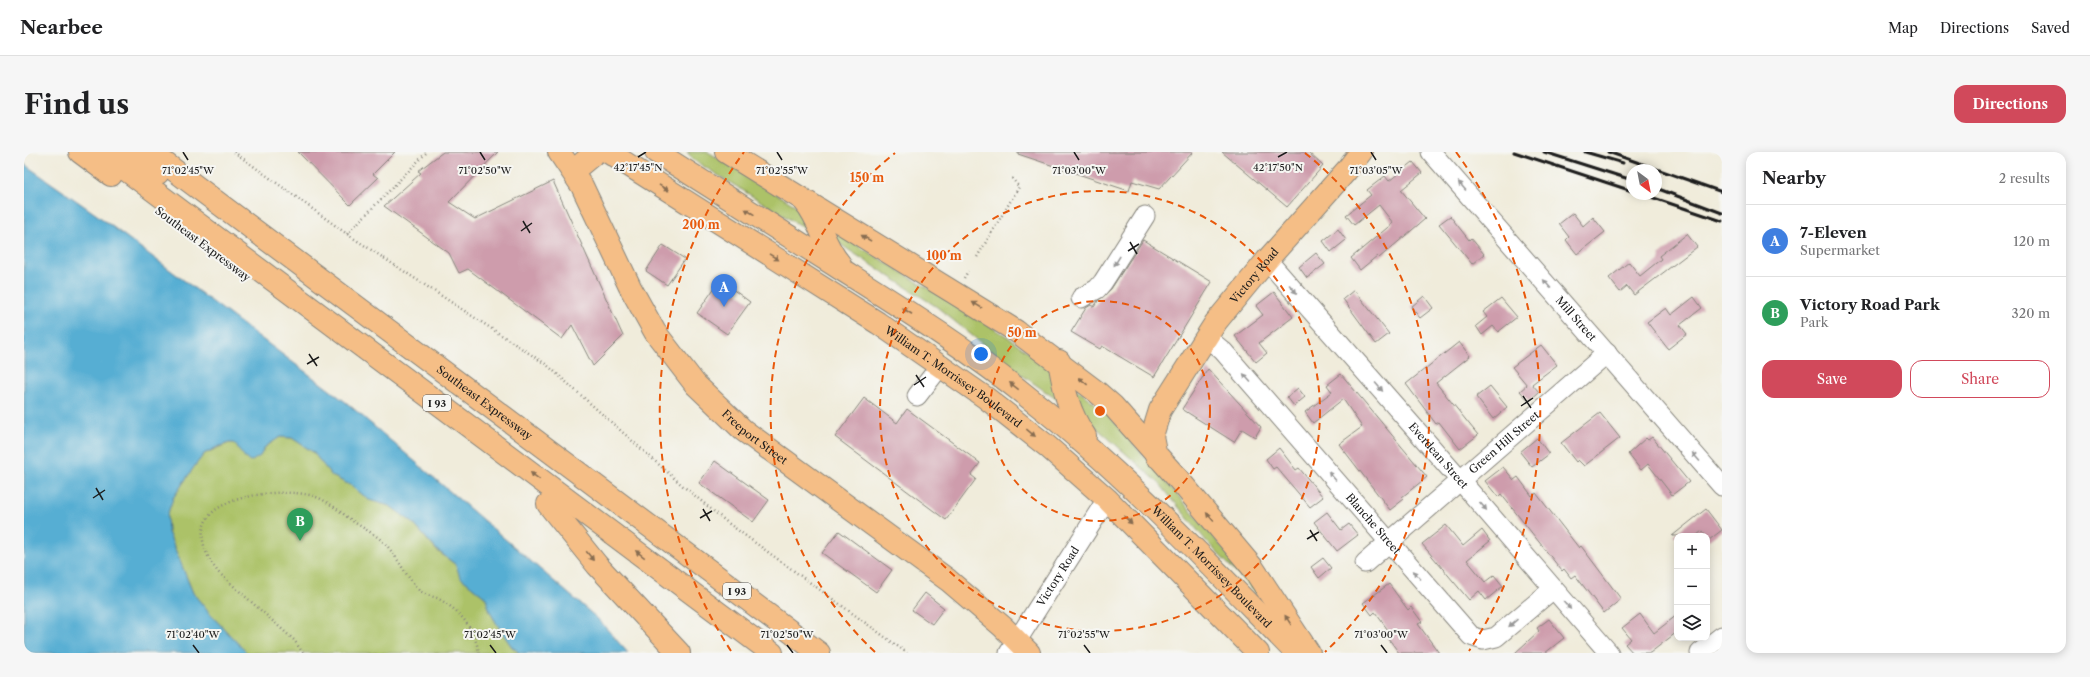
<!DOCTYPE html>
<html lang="en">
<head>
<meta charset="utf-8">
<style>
  body { margin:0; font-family:"Libre Caslon Text",serif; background:#f6f6f6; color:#202124 }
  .controls { position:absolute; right:12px; bottom:12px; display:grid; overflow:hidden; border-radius:8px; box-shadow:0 2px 10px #0003 }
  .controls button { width:36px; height:36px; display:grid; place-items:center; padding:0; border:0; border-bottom:1px solid #e0e0e0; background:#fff; color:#202124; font:20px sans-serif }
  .compass { position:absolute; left:1602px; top:12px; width:36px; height:36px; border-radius:50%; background:#fff; box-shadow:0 2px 10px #0003; rotate:148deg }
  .you { position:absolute; left:957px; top:202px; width:14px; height:14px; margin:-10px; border:3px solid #fff; border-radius:50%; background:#1a73e8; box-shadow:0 0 0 6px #1a73e833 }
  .badge { display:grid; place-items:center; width:26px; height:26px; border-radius:50%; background:#d1495b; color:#fff; font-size:13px; font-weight:700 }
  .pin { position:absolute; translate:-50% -33px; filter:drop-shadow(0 1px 2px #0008) }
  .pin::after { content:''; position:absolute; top:21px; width:14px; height:12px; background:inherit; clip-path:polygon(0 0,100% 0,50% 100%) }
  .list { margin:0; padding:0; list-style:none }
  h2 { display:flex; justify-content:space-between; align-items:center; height:52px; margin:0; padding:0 16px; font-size:17px }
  h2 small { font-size:13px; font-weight:400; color:#757577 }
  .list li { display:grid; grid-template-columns:26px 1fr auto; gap:12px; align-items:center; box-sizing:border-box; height:72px; padding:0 16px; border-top:1px solid #e0e0e0 }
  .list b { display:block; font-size:15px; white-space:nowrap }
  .list p { margin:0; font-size:13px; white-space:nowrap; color:#757577 }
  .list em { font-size:13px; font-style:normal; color:#757577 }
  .actions { display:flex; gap:8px; padding:12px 16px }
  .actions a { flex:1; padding:9px 0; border:1px solid #d1495b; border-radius:12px; text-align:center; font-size:14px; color:#d1495b }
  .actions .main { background:#d1495b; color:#fff }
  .icon { flex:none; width:22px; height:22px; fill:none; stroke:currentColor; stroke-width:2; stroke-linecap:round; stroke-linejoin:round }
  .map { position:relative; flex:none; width:1698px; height:501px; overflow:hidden; border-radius:12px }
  header { display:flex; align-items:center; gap:24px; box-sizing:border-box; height:56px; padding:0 20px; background:#fff; border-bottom:1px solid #e0e0e0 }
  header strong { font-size:19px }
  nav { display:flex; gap:22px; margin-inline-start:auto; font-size:14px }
  .intro { display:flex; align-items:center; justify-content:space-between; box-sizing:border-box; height:96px; padding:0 24px }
  h1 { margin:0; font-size:28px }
  .button { padding:10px 18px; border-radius:12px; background:#d1495b; color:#fff; font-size:14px; font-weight:700 }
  main { display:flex; gap:24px; padding:0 24px }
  aside { flex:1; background:#fff; border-radius:12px; box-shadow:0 2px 10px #0003 }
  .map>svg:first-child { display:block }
  .green { fill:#acc267; stroke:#646f42 }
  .water { fill:#57aed3; stroke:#3a6578 }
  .building { fill:#ce9cac }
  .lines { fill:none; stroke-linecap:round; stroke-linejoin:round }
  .minor-casing { stroke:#86847c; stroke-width:21 }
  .major-casing { stroke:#86847c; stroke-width:24 }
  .highway-casing { stroke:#86847c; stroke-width:24 }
  .path { stroke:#86847c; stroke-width:2.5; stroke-dasharray:1 3; stroke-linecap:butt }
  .minor { stroke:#fff; stroke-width:19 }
  .major { stroke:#f5be86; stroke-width:22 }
  .highway { stroke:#f5be86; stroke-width:22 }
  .rail { stroke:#1c1c1c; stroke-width:3 }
  .oneway { fill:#999 }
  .oneway2 { fill:#886d51 }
  .ticks { fill:none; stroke:#1c1c1c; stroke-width:1.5 }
  .ring { fill:none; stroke:#e8590c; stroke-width:2; stroke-dasharray:7 5 }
  .labels { text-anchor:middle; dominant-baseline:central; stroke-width:4; stroke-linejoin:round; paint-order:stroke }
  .shield { fill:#f6f6f2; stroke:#5d5d5c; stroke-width:1 }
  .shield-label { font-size:10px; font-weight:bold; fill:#1c1c1c }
  .street-label { font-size:11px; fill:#1c1c1c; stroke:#f6f6f2 }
  .ticks-label { font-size:10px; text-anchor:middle; fill:#1c1c1c; stroke:#f6f6f2; stroke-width:4; stroke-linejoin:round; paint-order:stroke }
  .centre { fill:#e8590c; stroke:#f6f6f2; stroke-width:2 }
  .ring-label { font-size:12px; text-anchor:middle; font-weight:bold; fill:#e8590c; stroke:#f6f6f2; stroke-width:4; stroke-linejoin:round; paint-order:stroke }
</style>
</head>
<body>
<header>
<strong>Nearbee</strong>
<nav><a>Map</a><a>Directions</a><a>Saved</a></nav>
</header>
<div class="intro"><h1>Find us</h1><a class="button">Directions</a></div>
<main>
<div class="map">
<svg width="1698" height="501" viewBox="0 0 1698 501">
  <rect width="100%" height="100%" fill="#f6f6f2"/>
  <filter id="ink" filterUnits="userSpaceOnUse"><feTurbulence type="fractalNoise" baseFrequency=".025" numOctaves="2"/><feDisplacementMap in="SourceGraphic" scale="8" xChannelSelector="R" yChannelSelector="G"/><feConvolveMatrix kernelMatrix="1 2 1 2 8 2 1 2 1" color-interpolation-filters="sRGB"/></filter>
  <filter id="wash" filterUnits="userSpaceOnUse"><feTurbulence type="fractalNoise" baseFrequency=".012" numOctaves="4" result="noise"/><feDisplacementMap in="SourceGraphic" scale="16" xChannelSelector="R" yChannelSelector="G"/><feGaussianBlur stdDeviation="0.9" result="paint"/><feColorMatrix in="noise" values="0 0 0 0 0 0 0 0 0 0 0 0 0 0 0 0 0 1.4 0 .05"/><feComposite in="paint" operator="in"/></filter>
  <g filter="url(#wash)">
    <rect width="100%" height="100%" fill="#f0ecdb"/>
    <g class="green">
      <polygon points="663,0 684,0 782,60 784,75 780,76 671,9"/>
      <polygon points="810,79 984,185 1028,218 1035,249 988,216 913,155 814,91 807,81"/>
      <polygon points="1047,233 1081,259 1230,432 1247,457 1183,390 1135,331 1057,262"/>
      <polygon points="256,285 268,286 289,300 308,324 328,334 345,348 366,354 388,370 412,398 432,413 436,425 462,446 466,460 477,479 488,495 496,501 223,501 186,462 169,441 144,380 143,364 149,346 170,315 180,302 205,291 211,291 223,308 236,304 241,295"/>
    </g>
    <polygon class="water" points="0,12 73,63 323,251 574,467 604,501 496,501 488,495 477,479 466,460 462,446 436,425 432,413 412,397 388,370 366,354 345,348 328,334 308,324 289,300 268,286 256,285 241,295 236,304 228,309 223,308 210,291 205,291 193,295 180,302 170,315 149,346 143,364 144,380 169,441 186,462 223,501 0,501"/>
    <g id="blocks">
      <g class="building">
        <polygon points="274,0 371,0 349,22 354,26 326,53"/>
        <polygon points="419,0 474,0 425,50 451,67 529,29 599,184 569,214 548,173 538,187 444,117 435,121 425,101 360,54 397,21 394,19"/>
        <polygon points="994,0 1169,0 1135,37 1108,29 1105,39 994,2"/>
        <polygon points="1198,0 1284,0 1299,14 1263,55"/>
        <polygon points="1389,10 1398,21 1377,38 1401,67 1355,106 1353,104 1336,118 1327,106 1369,71 1355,53 1330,73 1322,63 1347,43 1343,38 1361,24 1365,29"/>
        <polygon points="1549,61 1559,74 1569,65 1581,80 1553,102 1542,88 1545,85 1535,72"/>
        <polygon points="1426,64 1445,88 1447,86 1460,102 1448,112 1415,72"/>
        <polygon points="1314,77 1322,88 1307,100 1299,89"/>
        <polygon points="1663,82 1673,95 1610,143 1603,134 1596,140 1585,126 1605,110 1616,124 1637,107 1635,104"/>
        <polygon points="1119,88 1188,130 1130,225 1078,194 1076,197 1047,180 1062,156 1067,153 1070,155 1074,149 1087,137"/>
        <polygon points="639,93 661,107 643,133 622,119"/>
        <polygon points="1292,101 1301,112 1283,126 1275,115"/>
        <polygon points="696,128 726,150 703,182 673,161"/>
        <polygon points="1330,138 1365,182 1352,192 1319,147"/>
        <polygon points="1250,140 1269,165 1235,191 1243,201 1232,210 1211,184 1239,163 1232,154"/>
        <polygon points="1400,144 1409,156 1396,166 1387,155"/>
        <polygon points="1670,145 1678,156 1656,173 1663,182 1644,197 1623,170 1642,156 1647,163"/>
        <polygon points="1477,146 1493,165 1474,180 1469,174 1458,183 1452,174 1463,165 1459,160"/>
        <polygon points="1435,190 1446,204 1412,231 1454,283 1436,297 1415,270 1412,272 1382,232"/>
        <polygon points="1517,193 1533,213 1508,232 1515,240 1505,249 1496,239 1503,233 1488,215"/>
        <polygon points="1184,217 1237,275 1231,285 1218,277 1210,290 1158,257"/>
        <polygon points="1317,222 1403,325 1378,345 1380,347 1366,358 1315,292 1338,275 1319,247 1289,271 1281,260 1308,240 1303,233"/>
        <polygon points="1466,234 1483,255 1469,267 1452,245"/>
        <polygon points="1274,236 1281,245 1270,254 1263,245"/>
        <polygon points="840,246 873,271 883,257 956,311 947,323 952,327 922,368 811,285"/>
        <polygon points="1576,261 1596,286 1560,314 1554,308 1552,310 1537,291"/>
        <polygon points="1628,285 1665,330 1648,343 1624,312 1617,318 1604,302 1622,286 1624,288"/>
        <polygon points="1513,286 1525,302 1508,315 1496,300"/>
        <polygon points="1255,296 1272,318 1275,316 1299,345 1286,355 1252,315 1249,317 1242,307"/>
        <polygon points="691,309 745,348 729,370 675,331"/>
        <polygon points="1479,315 1490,328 1494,325 1508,344 1512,341 1555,396 1557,394 1597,447 1580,461 1551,423 1547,426 1540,417 1538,419 1477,342 1474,345 1461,329"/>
        <polygon points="1682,357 1698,378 1685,388 1678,379 1672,384 1648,384"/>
        <polygon points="1303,360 1317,378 1325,372 1334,383 1313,399 1290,370"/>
        <polygon points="1422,373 1439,394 1458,378 1466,389 1443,408 1461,430 1470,423 1479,434 1462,448 1455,439 1445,448 1398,392"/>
        <polygon points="815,379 868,418 852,440 798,401"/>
        <polygon points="1299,406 1307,416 1295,426 1287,415"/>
        <polygon points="1365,432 1384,458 1387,455 1398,470 1394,472 1415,501 1375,501 1362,483 1366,481 1351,460 1348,463 1339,451"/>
        <polygon points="901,441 920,456 908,472 888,458"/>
        <polygon points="1616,462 1630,481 1653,463 1653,480 1626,501 1609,501 1601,492 1607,487 1598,476"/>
        <polygon points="1525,467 1540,486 1521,501 1491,501 1515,479 1513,476"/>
      </g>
    </g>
  </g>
  <g filter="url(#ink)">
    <use href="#blocks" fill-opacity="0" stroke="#86847c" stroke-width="1"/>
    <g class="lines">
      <g class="minor-casing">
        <g id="minor">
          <path id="s1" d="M1407,0l291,334"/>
          <path id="s2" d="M1243,108l193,220 149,173"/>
          <polyline points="1057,146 1073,137 1079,130 1121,64"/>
          <path id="s3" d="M1182,185l17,14 248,285 12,4 13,-3 57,-48"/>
          <polyline points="893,244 917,213"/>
          <path id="s4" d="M1341,411l242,-210"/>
          <path id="s5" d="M985,501l98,-154"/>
          <polyline points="1676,501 1698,484"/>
        </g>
      </g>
      <g class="major-casing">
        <g id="major">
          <path id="s6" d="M535,0l23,34 48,101 25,45 40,52 48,46 205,150 55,47 26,26"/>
          <path id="s7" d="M584,0l270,171 108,75 61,48 60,53 151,154"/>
          <path id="s8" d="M632,0c60,38 120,76 180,114 66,42 132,83 193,132 97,76 181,167 267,255"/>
          <polyline points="702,0 992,179 1073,240 1089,254 1155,328 1229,416 1285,501"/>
          <polyline points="549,19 572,0"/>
          <path d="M781,50c16,19 18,43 35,62"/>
          <path d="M1035,209c5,28 9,51 26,75"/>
          <path id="s9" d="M1132,304l-4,-20 8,-26 56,-88 51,-62 80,-90 14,-18"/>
        </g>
      </g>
      <g class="highway-casing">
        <g id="highway">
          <polyline points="56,0 87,23"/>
          <polyline points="78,0 748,501"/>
          <polyline points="106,0 134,21"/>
          <path id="s10" d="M126,0l669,501"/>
          <polyline points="524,352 573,413 655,501"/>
        </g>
      </g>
      <g class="path">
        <polyline points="210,0 323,82 523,213 659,334 704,371 883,501"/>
        <polyline points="323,82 403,0"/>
        <polyline points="953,105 995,35 987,25"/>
        <polyline points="940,126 944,119"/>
        <path d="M279,501l-9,-13 -75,-67c-12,-14 -25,-40 -9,-58 19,-22 83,-28 109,-17 13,6 24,16 35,24 12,8 25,14 34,25 11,13 18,29 30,42 4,5 13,7 19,9 23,12 37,30 42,55"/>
      </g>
      <use href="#minor" class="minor"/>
      <use href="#major" class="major"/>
      <use href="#highway" class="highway"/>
      <g class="rail">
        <polyline points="1490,0 1608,39"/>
        <polyline points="1520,0 1608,28"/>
        <polyline points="1561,0 1599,11"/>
        <polyline points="1584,0 1698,40"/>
        <polyline points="1632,36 1698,61"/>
        <polyline points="1618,42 1698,69"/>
      </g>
    </g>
    <defs><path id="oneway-solid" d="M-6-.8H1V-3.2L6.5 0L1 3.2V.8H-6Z"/></defs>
    <g class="oneway">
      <use href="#oneway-solid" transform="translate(1438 34) rotate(-131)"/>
      <use href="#oneway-solid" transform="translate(1093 109) rotate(122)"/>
      <use href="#oneway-solid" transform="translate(1523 132) rotate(-131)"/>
      <use href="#oneway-solid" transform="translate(1269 137) rotate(49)"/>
      <use href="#oneway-solid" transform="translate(1223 226) rotate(-131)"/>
      <use href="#oneway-solid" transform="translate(1355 235) rotate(49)"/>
      <use href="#oneway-solid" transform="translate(1672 305) rotate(-131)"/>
      <use href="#oneway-solid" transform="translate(1308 324) rotate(-131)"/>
      <use href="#oneway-solid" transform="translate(1459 354) rotate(50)"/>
      <use href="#oneway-solid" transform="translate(1393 423) rotate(-131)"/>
      <use href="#oneway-solid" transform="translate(1543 453) rotate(49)"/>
      <use href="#oneway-solid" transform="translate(1489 471) rotate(139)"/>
    </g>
    <g class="oneway2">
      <use href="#oneway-solid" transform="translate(640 36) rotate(32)"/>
      <use href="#oneway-solid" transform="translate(726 60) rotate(-148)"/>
      <use href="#oneway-solid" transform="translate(842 86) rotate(-149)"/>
      <use href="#oneway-solid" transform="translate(750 105) rotate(32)"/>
      <use href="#oneway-solid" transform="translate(953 153) rotate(-149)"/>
      <use href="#oneway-solid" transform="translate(883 159) rotate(-147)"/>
      <use href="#oneway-solid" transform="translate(1059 229) rotate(-141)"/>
      <use href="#oneway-solid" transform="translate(990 234) rotate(-142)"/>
      <use href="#oneway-solid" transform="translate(1007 281) rotate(39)"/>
      <use href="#oneway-solid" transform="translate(511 324) rotate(-143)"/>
      <use href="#oneway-solid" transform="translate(1186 365) rotate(-131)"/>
      <use href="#oneway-solid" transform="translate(1104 368) rotate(44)"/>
      <use href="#oneway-solid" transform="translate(616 402) rotate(-143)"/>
      <use href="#oneway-solid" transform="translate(566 404) rotate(51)"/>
      <use href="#oneway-solid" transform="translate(1264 468) rotate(-123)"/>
    </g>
  </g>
  <path class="ticks" d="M159,0l5,8M456,0l5,8M753,0l5,8M1050,0l5,8M1347,0l5,8M614,5l8,-5M1254,5l9,-5M499,69l7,12M497,79l11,-8M1106,90l7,12M1104,99l11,-7M285,202l8,12M283,212l12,-7M892,223l8,12M890,233l12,-8M1499,244l8,12M1497,254l12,-8M72,336l7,12M69,346l12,-8M679,357l7,12M676,366l12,-7M1286,378l7,11M1283,387l12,-7M169,493l6,8M466,493l6,8M763,493l6,8M1060,493l6,8M1357,493l6,8"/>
  <g class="ring">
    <circle cx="1076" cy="259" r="110"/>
    <circle cx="1076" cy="259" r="220"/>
    <path d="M851 500A330 330 0 0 1 871 1M1281 1A330 330 0 0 1 1301 500"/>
    <path d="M707 499A440 440 0 0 1 720 0M1432 0A440 440 0 0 1 1445 499"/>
  </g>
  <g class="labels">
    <g class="shield">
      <rect x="399" y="243" width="28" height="16" rx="3"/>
      <rect x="699" y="431" width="28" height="16" rx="3"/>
    </g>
    <g class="shield-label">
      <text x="413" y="251">I 93</text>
      <text x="713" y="439">I 93</text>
    </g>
    <g class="street-label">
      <text transform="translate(179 92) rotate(37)">Southeast Expressway</text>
      <text stroke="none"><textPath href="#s9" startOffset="212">Victory Road</textPath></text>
      <text stroke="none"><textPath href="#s1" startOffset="221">Mill Street</textPath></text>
      <text stroke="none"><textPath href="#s7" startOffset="412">William T. Morrissey Boulevard</textPath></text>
      <text stroke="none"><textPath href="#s10" startOffset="418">Southeast Expressway</textPath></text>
      <text stroke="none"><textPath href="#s6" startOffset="350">Freeport Street</textPath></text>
      <text stroke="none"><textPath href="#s4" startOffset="184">Green Hill Street</textPath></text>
      <text stroke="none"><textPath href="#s2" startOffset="260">Everdean Street</textPath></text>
      <text stroke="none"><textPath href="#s3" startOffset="251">Blanche Street</textPath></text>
      <text stroke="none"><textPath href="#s8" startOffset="696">William T. Morrissey Boulevard</textPath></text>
      <text stroke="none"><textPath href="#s5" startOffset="91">Victory Road</textPath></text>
    </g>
  </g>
  <g class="ticks-label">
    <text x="614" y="19">42°17'45"N</text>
    <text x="1254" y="19">42°17'50"N</text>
    <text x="1055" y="22">71°03'00"W</text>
    <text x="1352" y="22">71°03'05"W</text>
    <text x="164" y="22">71°02'45"W</text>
    <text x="461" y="22">71°02'50"W</text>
    <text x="758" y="22">71°02'55"W</text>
    <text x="169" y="486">71°02'40"W</text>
    <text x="466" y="486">71°02'45"W</text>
    <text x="763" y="486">71°02'50"W</text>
    <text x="1060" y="486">71°02'55"W</text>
    <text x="1357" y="486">71°03'00"W</text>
  </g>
  <circle cx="1076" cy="259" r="6" class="centre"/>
  <g class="ring-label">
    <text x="843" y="30">150 m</text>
    <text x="677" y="77">200 m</text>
    <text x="920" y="108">100 m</text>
    <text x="998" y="185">50 m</text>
  </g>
</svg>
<div class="controls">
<button>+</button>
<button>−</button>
<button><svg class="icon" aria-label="layers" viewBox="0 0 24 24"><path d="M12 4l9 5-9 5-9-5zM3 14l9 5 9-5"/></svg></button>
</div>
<svg class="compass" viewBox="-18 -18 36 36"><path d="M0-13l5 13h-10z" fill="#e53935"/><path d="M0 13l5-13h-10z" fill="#757577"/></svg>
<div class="you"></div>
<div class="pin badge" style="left:700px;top:155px;background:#3f7fe0">A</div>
<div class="pin badge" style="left:276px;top:389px;background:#2e9e5b">B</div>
</div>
<aside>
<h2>Nearby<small>2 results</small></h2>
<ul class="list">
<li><span class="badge" style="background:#3f7fe0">A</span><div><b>7-Eleven</b><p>Supermarket</p></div><em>120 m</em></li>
<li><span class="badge" style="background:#2e9e5b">B</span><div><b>Victory Road Park</b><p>Park</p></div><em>320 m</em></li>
</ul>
<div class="actions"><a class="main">Save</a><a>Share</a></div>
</aside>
</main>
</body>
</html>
